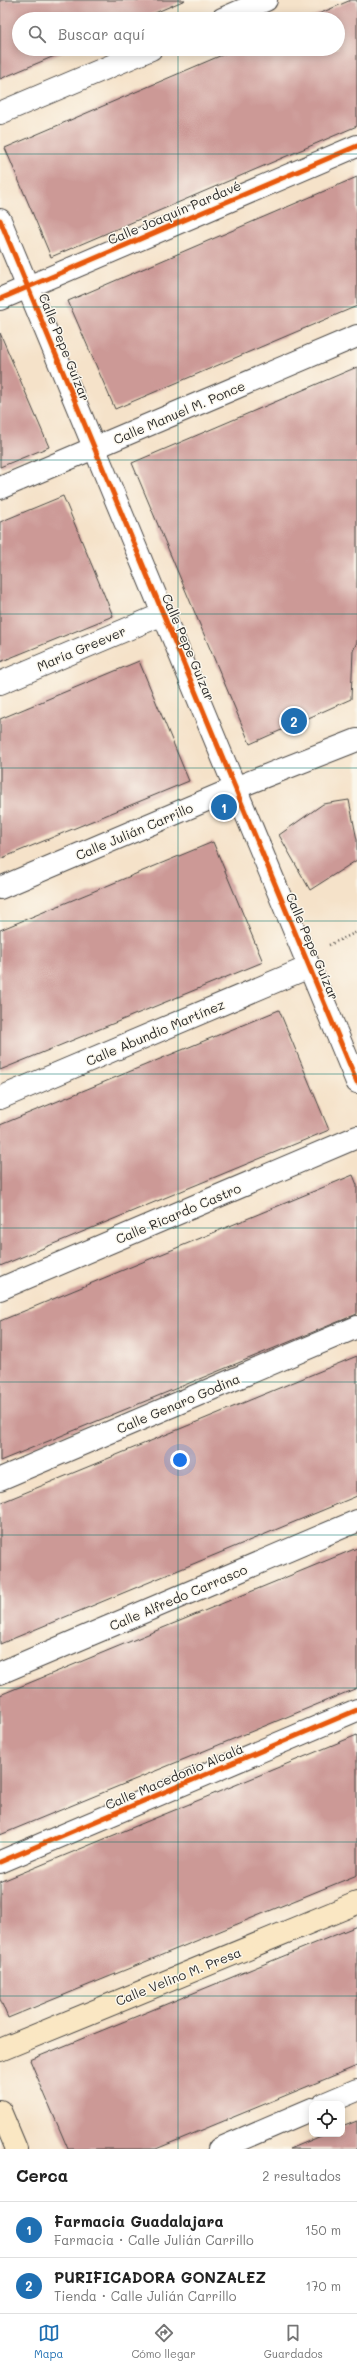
<!DOCTYPE html>
<html lang="es">
<head>
<meta charset="utf-8">
<style>
  body { margin:0; font-family:Mali,sans-serif; background:#f2f2f2; color:#222 }
  .controls { position:absolute; right:12px; bottom:12px; display:grid; overflow:hidden; border-radius:8px; box-shadow:0 2px 10px #0003 }
  .controls button { width:36px; height:36px; display:grid; place-items:center; padding:0; border:0; border-bottom:1px solid #e0e0e0; background:#fff; color:#222; font:20px sans-serif }
  .you { position:absolute; left:180px; top:1460px; width:14px; height:14px; margin:-10px; border:3px solid #fff; border-radius:50%; background:#1a73e8; box-shadow:0 0 0 6px #1a73e833 }
  .badge { display:grid; place-items:center; width:26px; height:26px; border-radius:50%; background:#1f6fb2; color:#fff; font-size:13px; font-weight:700 }
  .pin { position:absolute; translate:-50% -50%; border:2px solid #fff; box-shadow:0 1px 4px #0006 }
  .list { margin:0; padding:0; list-style:none }
  h2 { display:flex; justify-content:space-between; align-items:center; height:52px; margin:0; padding:0 16px; font-size:17px }
  h2 small { font-size:13px; font-weight:400; color:#767676 }
  .list li { display:grid; grid-template-columns:26px 1fr auto; gap:12px; align-items:center; box-sizing:border-box; height:56px; padding:0 16px; border-top:1px solid #e0e0e0 }
  .list b { display:block; font-size:15px; white-space:nowrap }
  .list p { margin:0; font-size:13px; white-space:nowrap; color:#767676 }
  .list em { font-size:13px; font-style:normal; color:#767676 }
  .icon { flex:none; width:22px; height:22px; fill:none; stroke:currentColor; stroke-width:2; stroke-linecap:round; stroke-linejoin:round }
  .map { position:relative; flex:none; width:357px; height:2149px; overflow:hidden }
  .search { position:absolute; background:#fff; box-shadow:0 2px 10px #0003; left:12px; right:12px; top:12px; height:44px; display:flex; align-items:center; gap:10px; box-sizing:border-box; padding:0 14px; border-radius:22px; color:#767676; font-size:15px }
  .sheet { height:164px; background:#fff }
  nav { display:flex; justify-content:space-around; align-items:center; box-sizing:border-box; height:56px; border-top:1px solid #e0e0e0; background:#fff; font-size:11px; color:#767676 }
  nav a { display:grid; justify-items:center; gap:2px }
  nav .on { color:#1f6fb2 }
  .map>svg:first-child { display:block }
  .building { fill:#cc9996 }
  .lines { fill:none; stroke-linecap:round; stroke-linejoin:round }
  .street-casing { stroke:#494643; stroke-width:24 }
  .secondary-casing { stroke:#494643; stroke-width:24 }
  .path { stroke:#494643; stroke-width:2.5; stroke-dasharray:1 3; stroke-linecap:butt }
  .street { stroke:#fff; stroke-width:22 }
  .secondary { stroke:#fae7c3; stroke-width:22 }
  .cycleway-casing { stroke:#fbf7ec; stroke-width:8 }
  .cycleway { stroke:#e8590c; stroke-width:5 }
  .grid { fill:none; stroke:#0f766e; stroke-width:1; stroke-opacity:0.55 }
  .labels { text-anchor:middle; dominant-baseline:central; stroke-width:3; stroke-linejoin:round; paint-order:stroke }
  .street-label { font-size:13px; fill:#2b2b2b; stroke:#fbf7ec }
</style>
</head>
<body>
<div class="map">
<svg width="357" height="2149" viewBox="0 0 357 2149">
  <rect width="100%" height="100%" fill="#fbf7ec"/>
  <filter id="ink" filterUnits="userSpaceOnUse"><feTurbulence type="fractalNoise" baseFrequency=".025" numOctaves="2"/><feDisplacementMap in="SourceGraphic" scale="8" xChannelSelector="R" yChannelSelector="G"/><feConvolveMatrix kernelMatrix="1 2 1 2 8 2 1 2 1" color-interpolation-filters="sRGB"/></filter>
  <filter id="wash" filterUnits="userSpaceOnUse"><feTurbulence type="fractalNoise" baseFrequency=".012" numOctaves="4" result="noise"/><feDisplacementMap in="SourceGraphic" scale="16" xChannelSelector="R" yChannelSelector="G"/><feGaussianBlur stdDeviation="0.9" result="paint"/><feColorMatrix in="noise" values="0 0 0 0 0 0 0 0 0 0 0 0 0 0 0 0 0 1.4 0 .05"/><feComposite in="paint" operator="in"/></filter>
  <g filter="url(#wash)">
    <rect width="100%" height="100%" fill="#f5e2c9"/>
    <g id="blocks">
      <g class="building">
        <polygon points="0,0 185,0 141,19 19,19 19,49 71,49 0,79"/>
        <polygon points="351,0 357,0 357,126 51,257 5,148 236,49 338,49 338,19 307,19"/>
        <polygon points="357,177 357,306 115,409 68,301"/>
        <polygon points="0,333 49,447 0,467"/>
        <polygon points="357,367 357,642 353,651 351,699 250,744 132,463"/>
        <polygon points="63,496 113,616 0,662 0,522"/>
        <polygon points="139,661 189,781 0,859 0,719"/>
        <polygon points="349,800 357,840 357,860 310,890 279,835 323,804"/>
        <polygon points="213,842 263,962 0,1070 0,930"/>
        <polygon points="279,1010 329,1130 0,1266 0,1125"/>
        <polygon points="353,1175 357,1185 357,1314 0,1461 0,1321"/>
        <polygon points="357,1356 357,1496 0,1644 0,1503"/>
        <polygon points="357,1548 357,1688 0,1835 0,1695"/>
        <polygon points="357,1735 357,1875 8,2018 0,1999 0,1882"/>
        <polygon points="357,1926 357,2066 156,2149 68,2149 30,2060"/>
        <polygon points="357,2121 357,2149 290,2149 326,2134 342,2134 342,2127"/>
      </g>
    </g>
  </g>
  <g filter="url(#ink)">
    <use href="#blocks" fill-opacity="0" stroke="#494643" stroke-width="1"/>
    <g class="lines">
      <g class="street-casing">
        <g id="street">
          <polyline points="222,19 266,0"/>
          <polyline points="0,113 151,49"/>
          <polyline points="0,220 357,1082"/>
          <polyline points="0,299 357,146"/>
          <polyline points="0,488 357,336"/>
          <polyline points="0,683 163,614"/>
          <polyline points="0,888 235,788 357,740"/>
          <polyline points="0,1098 309,967"/>
          <polyline points="0,1289 357,1137"/>
          <polyline points="0,1479 357,1327"/>
          <polyline points="0,1673 357,1521"/>
          <polyline points="0,1862 357,1710"/>
          <polyline points="324,2104 357,2090"/>
          <polyline points="219,2149 312,2109"/>
        </g>
      </g>
      <g class="secondary-casing">
        <g id="secondary">
          <polyline points="0,2050 357,1903"/>
          <polyline points="0,2111 16,2149"/>
        </g>
      </g>
      <polyline class="path" points="329,945 357,932"/>
      <use href="#street" class="street"/>
      <use href="#secondary" class="secondary"/>
      <g class="cycleway-casing">
        <g id="cycleway">
          <polyline points="0,220 357,1082"/>
          <polyline points="0,299 357,146"/>
          <polyline points="0,1862 357,1710"/>
        </g>
      </g>
      <use href="#cycleway" class="cycleway"/>
    </g>
  </g>
  <path class="grid" d="M178,0v19M178,49v2100M0,154h357M0,307h357M0,460h357M0,614h357M0,768h357M0,921h357M0,1074h357M0,1228h357M0,1382h357M0,1535h357M0,1688h357M0,1842h357M0,1996h357"/>
  <g class="labels">
    <g class="street-label">
      <text transform="translate(174 212) rotate(-23)">Calle Joaquín Pardavé</text>
      <text transform="translate(65 347) rotate(68)">Calle Pepe Guízar</text>
      <text transform="translate(179 412) rotate(-23)">Calle Manuel M. Ponce</text>
      <text transform="translate(189 647) rotate(67)">Calle Pepe Guízar</text>
      <text transform="translate(81 648) rotate(-23)">María Greever</text>
      <text transform="translate(134 831) rotate(-23)">Calle Julián Carrillo</text>
      <text transform="translate(313 946) rotate(67)">Calle Pepe Guízar</text>
      <text transform="translate(155 1032) rotate(-23)">Calle Abundio Martínez</text>
      <text transform="translate(178 1213) rotate(-23)">Calle Ricardo Castro</text>
      <text transform="translate(178 1403) rotate(-23)">Calle Genaro Godina</text>
      <text transform="translate(178 1597) rotate(-23)">Calle Alfredo Carrasco</text>
      <text transform="translate(174 1776) rotate(-23)">Calle Macedonio Alcalá</text>
      <text transform="translate(178 1976) rotate(-22)">Calle Velino M. Presa</text>
    </g>
  </g>
</svg>
<div class="controls">
<button><svg class="icon" aria-label="locate" viewBox="0 0 24 24"><circle cx="12" cy="12" r="6"/><path d="M12 2v4M12 18v4M2 12h4M18 12h4"/></svg></button>
</div>
<div class="you"></div>
<div class="pin badge" style="left:224px;top:807px">1</div>
<div class="pin badge" style="left:294px;top:721px">2</div>
<div class="search"><svg class="icon" aria-label="search" viewBox="0 0 24 24"><circle cx="10" cy="10" r="6"/><path d="M15 15l6 6"/></svg>Buscar aquí</div>
</div>
<section class="sheet">
<h2>Cerca<small>2 resultados</small></h2>
<ul class="list">
<li><span class="badge">1</span><div><b>Farmacia Guadalajara</b><p>Farmacia · Calle Julián Carrillo</p></div><em>150 m</em></li>
<li><span class="badge">2</span><div><b>PURIFICADORA GONZALEZ</b><p>Tienda · Calle Julián Carrillo</p></div><em>170 m</em></li>
</ul>
</section>
<nav>
<a class="on"><svg class="icon" aria-label="map" viewBox="0 0 24 24"><path d="M3 6l6-2 6 2 6-2v14l-6 2-6-2-6 2zM9 4v14M15 6v14"/></svg>Mapa</a>
<a><svg class="icon" aria-label="directions" viewBox="0 0 24 24"><path d="M12 3l9 9-9 9-9-9zM9 14v-3h6M13 9l2 2-2 2"/></svg>Cómo llegar</a>
<a><svg class="icon" aria-label="saved" viewBox="0 0 24 24"><path d="M7 4h10v16l-5-4-5 4z"/></svg>Guardados</a>
</nav>
</body>
</html>
